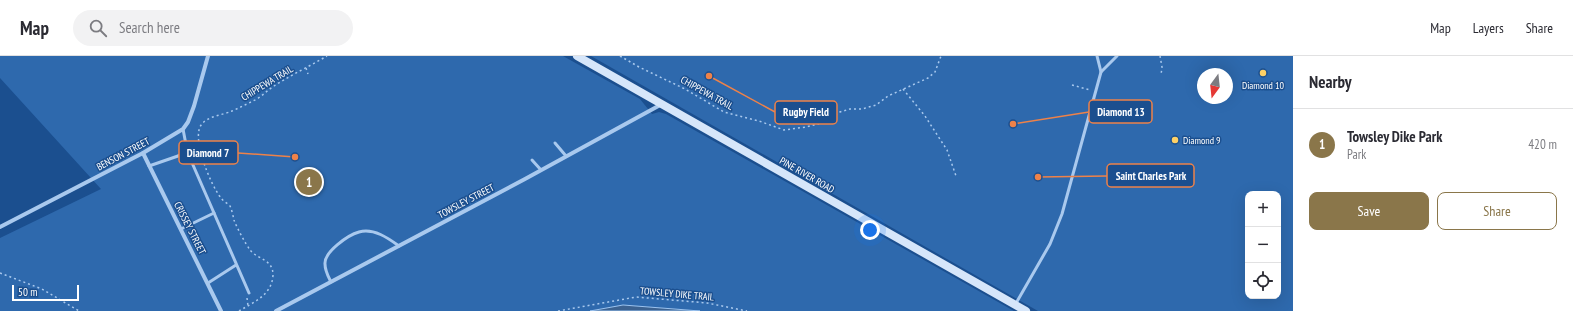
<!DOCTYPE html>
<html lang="en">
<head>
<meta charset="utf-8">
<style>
  body { margin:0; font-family:"PT Sans Narrow",sans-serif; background:#f2f2f3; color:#2b2b33 }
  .controls { position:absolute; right:12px; bottom:12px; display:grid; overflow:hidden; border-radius:8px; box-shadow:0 4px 16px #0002 }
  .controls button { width:36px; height:36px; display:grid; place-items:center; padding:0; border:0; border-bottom:1px solid #e1e1e2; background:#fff; color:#2b2b33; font:20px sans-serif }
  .compass { position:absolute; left:1197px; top:12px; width:36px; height:36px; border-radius:50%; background:#fff; box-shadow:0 4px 16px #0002; rotate:195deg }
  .scale { position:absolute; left:12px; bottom:10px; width:67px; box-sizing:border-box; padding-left:4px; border:2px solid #fff; border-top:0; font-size:11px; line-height:14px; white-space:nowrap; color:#fff; -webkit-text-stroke:3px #1b4f8f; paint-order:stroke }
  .you { position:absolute; left:870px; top:174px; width:14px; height:14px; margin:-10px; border:3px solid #fff; border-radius:50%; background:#1a73e8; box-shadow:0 0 0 6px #1a73e833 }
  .badge { display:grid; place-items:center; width:26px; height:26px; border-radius:50%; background:#8a764a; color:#fff; font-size:13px; font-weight:700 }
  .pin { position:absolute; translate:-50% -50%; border:2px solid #fff; box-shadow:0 1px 4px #0006 }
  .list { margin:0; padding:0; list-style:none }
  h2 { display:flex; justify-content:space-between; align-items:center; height:52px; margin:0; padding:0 16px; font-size:17px }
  h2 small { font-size:13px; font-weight:400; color:#7c7c81 }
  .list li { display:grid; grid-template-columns:26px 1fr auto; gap:12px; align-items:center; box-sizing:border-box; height:72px; padding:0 16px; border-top:1px solid #e1e1e2 }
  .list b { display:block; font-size:15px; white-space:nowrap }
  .list p { margin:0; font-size:13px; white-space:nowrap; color:#7c7c81 }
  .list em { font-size:13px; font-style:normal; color:#7c7c81 }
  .actions { display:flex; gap:8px; padding:12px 16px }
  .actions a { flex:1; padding:9px 0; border:1px solid #8a764a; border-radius:8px; text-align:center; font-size:14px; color:#8a764a }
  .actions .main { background:#8a764a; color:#fff }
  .icon { flex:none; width:22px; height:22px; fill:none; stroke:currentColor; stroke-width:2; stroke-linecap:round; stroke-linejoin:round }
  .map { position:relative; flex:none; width:1293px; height:255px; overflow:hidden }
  header { display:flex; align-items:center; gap:24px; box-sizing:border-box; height:56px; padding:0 20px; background:#fff; border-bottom:1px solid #e1e1e2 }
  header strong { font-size:19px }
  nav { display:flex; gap:22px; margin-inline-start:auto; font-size:14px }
  .search { width:280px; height:36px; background:#f2f2f3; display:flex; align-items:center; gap:10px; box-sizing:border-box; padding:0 14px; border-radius:22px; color:#7c7c81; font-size:15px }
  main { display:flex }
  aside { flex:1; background:#fff }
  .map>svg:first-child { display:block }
  .green { fill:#2e69ad; fill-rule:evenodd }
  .water { fill:#3c6290; stroke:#9cc4f0 }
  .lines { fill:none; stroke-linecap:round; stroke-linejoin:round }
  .path { stroke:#a9c9ee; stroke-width:1.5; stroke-dasharray:2 3; stroke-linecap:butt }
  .lane { stroke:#a9c9ee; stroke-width:3 }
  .street { stroke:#a9c9ee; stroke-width:4 }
  .secondary { stroke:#d6e6fa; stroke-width:8 }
  .poi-dot { fill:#ffd166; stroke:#1b4f8f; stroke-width:1.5 }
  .labels { text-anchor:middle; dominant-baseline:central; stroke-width:3; stroke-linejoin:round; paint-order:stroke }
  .street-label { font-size:10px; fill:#fff; stroke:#1b4f8f }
  .poi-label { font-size:10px; fill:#fff; stroke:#1b4f8f }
  .leader { fill:none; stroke:#ee8249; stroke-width:1.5 }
  .callout-dot { fill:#ee8249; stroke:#1b4f8f; stroke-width:1.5 }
  .callout { fill:#1b4f8f; stroke:#ee8249; stroke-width:1.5 }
  .callout-label { font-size:11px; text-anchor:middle; font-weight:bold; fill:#fff }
</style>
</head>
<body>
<header>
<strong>Map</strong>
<div class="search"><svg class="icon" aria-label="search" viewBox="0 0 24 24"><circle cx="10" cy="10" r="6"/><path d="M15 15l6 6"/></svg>Search here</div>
<nav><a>Map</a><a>Layers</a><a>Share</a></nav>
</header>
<main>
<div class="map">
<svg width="1293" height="255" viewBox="0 0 1293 255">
  <rect width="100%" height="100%" fill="#1b4f8f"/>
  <g class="green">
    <polygon points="0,0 563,0 640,43 652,58 659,56 666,58 1014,255 700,255 623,249 590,255 0,255 0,182 101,133 0,22"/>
    <path d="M591,0h702v255h-255zM1203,18h24v24h-24zM1248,138h30v102h-30z"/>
  </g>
  <polygon class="water" points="623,249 700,255 590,255"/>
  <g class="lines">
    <g class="path">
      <polyline points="620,0 639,11 685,33 724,56 759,65 784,74 806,71 818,68 840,56 850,53 862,53 876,49 888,40 928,22 935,16 941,0"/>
      <polyline points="1160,0 1162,11 1161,19"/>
      <polyline points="306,12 308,18"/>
      <polyline points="1072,29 1090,34"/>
      <polyline points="903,33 925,60 947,94 956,120"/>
      <polyline points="0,217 42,233 79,255"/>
      <polyline points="247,242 248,250"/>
      <path d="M239,255c15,-9 33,-16 34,-36 0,-16 -15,-15 -23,-25 -5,-7 -13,-22 -16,-30 -1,-4 -2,-10 -4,-14 -3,-3 -7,-5 -9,-8 -10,-12 -31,-62 -19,-74 6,-8 21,-9 30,-13 9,-4 17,-8 25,-12 6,-4 11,-9 17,-13 17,-11 36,-20 53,-30"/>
      <polyline points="558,255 636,241 707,247 747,255"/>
    </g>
    <g class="lane">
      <polyline points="1101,16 1117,0"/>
      <polyline points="183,73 187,94 193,109 249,237"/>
      <polyline points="555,87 566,100"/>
      <polyline points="532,104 541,114"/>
      <polyline points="149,110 178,100 187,94"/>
      <polyline points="181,173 214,157"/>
      <path d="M331,226c-3,-6 -6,-11 -6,-18 -1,-12 23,-29 34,-32 15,-4 29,6 40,14"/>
      <polyline points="208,227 236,209"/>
      <polyline points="1015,249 1050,188 1062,158 1101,16 1097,0"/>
    </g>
    <g class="street">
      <polyline points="143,97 221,255"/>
      <polyline points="0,171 143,97 183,73 188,66 194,50 208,0"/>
      <polyline points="276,255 525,123 662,48"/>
    </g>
    <polyline class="secondary" points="577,0 1026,255"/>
  </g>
  <g class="poi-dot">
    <circle cx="1263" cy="17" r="4"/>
    <circle cx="1175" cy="84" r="4"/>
  </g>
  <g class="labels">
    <g class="street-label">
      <text transform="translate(267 27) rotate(-31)">CHIPPEWA TRAIL</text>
      <text transform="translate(707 37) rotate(29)">CHIPPEWA TRAIL</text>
      <text transform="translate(123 98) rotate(-28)">BENSON STREET</text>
      <text transform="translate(807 119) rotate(30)">PINE RIVER ROAD</text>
      <text transform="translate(466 145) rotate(-28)">TOWSLEY STREET</text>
      <text transform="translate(190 172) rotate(63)">CRISSEY STREET</text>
      <text transform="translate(677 238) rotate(5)">TOWSLEY DIKE TRAIL</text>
    </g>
    <g class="poi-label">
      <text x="1263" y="29">Diamond 10</text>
      <text x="1183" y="84" text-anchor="start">Diamond 9</text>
    </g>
  </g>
  <path class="leader" d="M1013 68L1089 56M709 20L775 56M295 101L238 97M1038 121L1107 120"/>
  <g class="callout-dot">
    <circle cx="1013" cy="68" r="4"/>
    <circle cx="709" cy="20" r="4"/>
    <circle cx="295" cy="101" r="4"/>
    <circle cx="1038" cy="121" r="4"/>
  </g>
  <g class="callout">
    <rect x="1089" y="44" width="63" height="23" rx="4"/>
    <rect x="775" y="45" width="62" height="23" rx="4"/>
    <rect x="179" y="85" width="59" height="23" rx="4"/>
    <rect x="1107" y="108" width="87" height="23" rx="4"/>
  </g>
  <g class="callout-label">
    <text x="1121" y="60">Diamond 13</text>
    <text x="806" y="60">Rugby Field</text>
    <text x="208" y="101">Diamond 7</text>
    <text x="1151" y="124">Saint Charles Park</text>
  </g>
</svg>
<div class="controls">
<button>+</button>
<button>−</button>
<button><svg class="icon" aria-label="locate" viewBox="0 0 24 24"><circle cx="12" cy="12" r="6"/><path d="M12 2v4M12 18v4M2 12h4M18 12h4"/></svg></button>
</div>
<svg class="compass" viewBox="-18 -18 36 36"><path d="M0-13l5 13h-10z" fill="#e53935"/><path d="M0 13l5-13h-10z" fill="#7c7c81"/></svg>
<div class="scale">50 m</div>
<div class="you"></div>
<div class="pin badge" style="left:309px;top:126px">1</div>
</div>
<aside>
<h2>Nearby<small></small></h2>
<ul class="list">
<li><span class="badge">1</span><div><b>Towsley Dike Park</b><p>Park</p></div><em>420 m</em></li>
</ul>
<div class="actions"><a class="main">Save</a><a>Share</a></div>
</aside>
</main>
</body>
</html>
